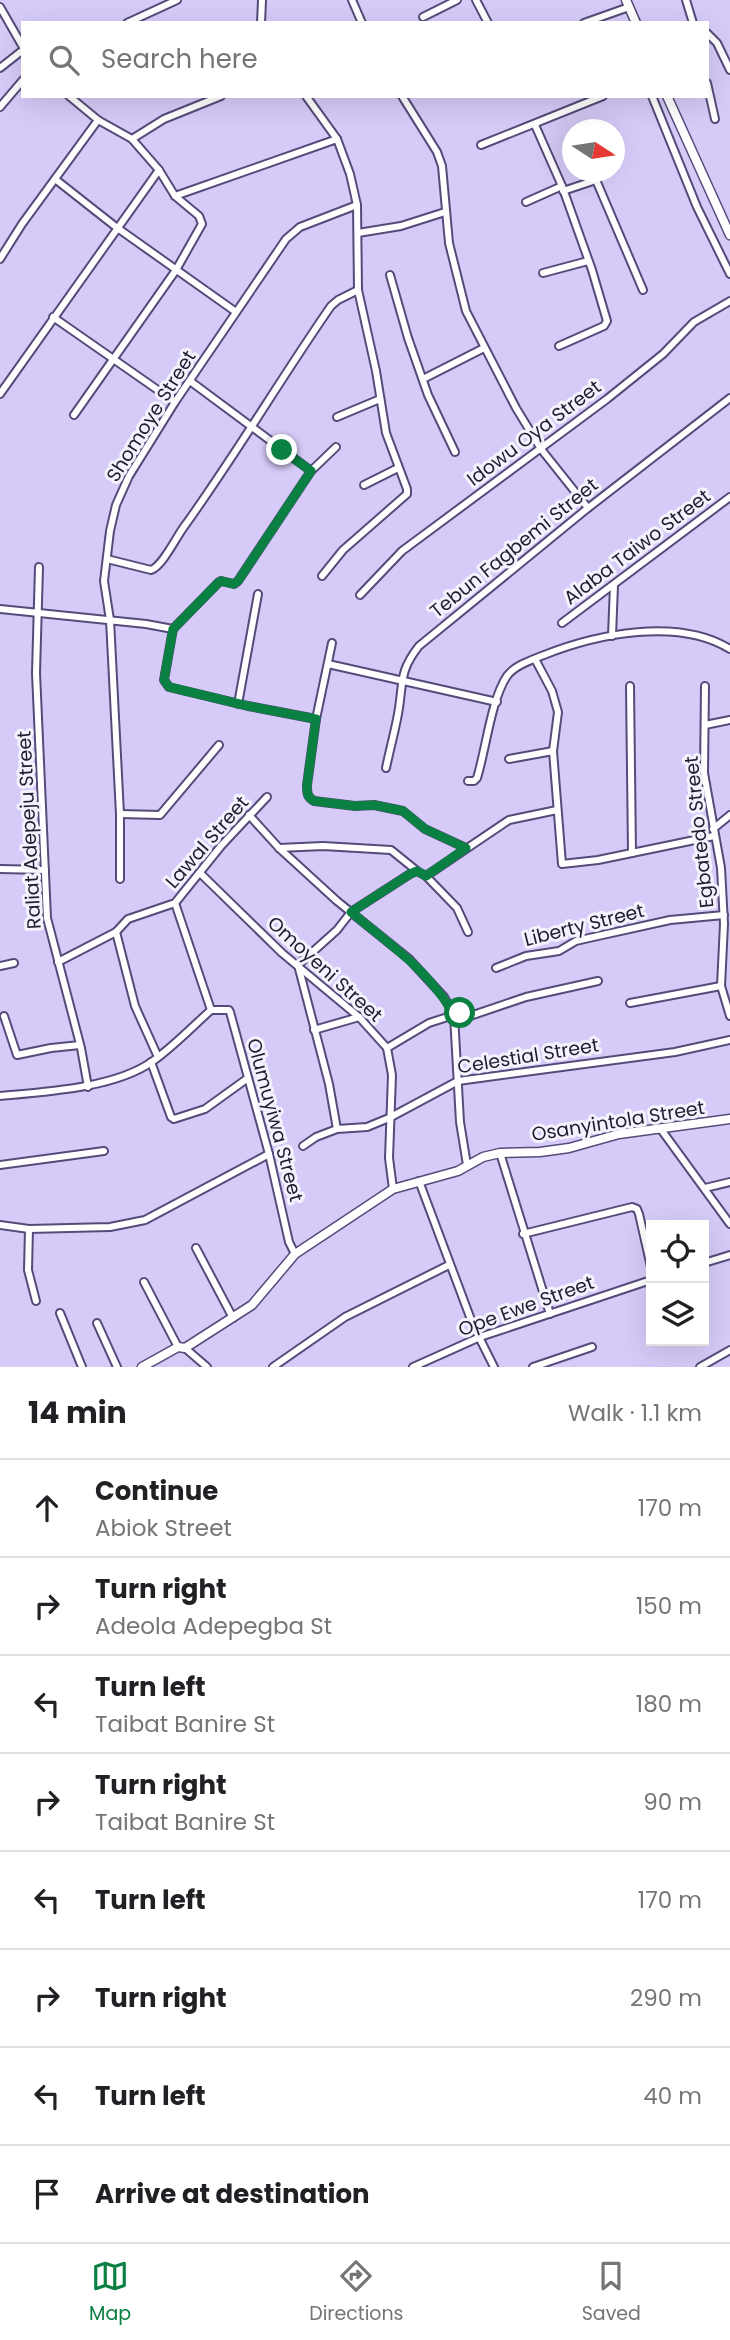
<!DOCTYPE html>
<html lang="en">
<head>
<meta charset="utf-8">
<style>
  body { margin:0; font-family:Poppins,sans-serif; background:#f6f6f6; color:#202124 }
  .controls { position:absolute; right:21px; bottom:21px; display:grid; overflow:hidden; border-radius:0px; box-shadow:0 7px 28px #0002 }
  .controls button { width:63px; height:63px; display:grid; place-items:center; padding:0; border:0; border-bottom:2px solid #e0e0e0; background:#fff; color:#202124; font:35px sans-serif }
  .compass { position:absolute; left:562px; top:119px; width:63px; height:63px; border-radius:50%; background:#fff; box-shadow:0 7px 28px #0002; rotate:102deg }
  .stop { position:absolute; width:21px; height:21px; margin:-16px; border:5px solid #0b8043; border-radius:50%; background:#fff }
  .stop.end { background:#0b8043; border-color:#fff; box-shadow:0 2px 7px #0008 }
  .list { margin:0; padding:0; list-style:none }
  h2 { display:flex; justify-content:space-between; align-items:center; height:91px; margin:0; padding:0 28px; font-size:30px }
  h2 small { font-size:23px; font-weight:400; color:#757577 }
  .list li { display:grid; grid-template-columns:46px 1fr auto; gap:21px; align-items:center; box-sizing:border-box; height:98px; padding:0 28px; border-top:2px solid #e0e0e0 }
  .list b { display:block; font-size:26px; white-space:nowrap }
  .list p { margin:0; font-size:23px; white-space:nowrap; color:#757577 }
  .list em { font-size:23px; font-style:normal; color:#757577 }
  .icon { flex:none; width:38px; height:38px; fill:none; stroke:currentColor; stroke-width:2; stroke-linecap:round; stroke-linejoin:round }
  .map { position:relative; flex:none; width:730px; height:1367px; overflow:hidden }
  .search { position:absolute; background:#fff; box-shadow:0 7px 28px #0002; left:21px; right:21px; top:21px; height:77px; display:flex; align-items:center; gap:18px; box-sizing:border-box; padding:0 24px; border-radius:0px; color:#757577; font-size:26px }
  .sheet { height:875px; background:#fff }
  nav { display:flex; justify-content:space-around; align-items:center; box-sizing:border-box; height:98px; border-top:2px solid #e0e0e0; background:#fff; font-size:19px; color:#757577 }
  nav a { display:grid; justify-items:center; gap:4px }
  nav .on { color:#0b8043 }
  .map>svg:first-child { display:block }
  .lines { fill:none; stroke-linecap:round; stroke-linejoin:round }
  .minor-casing { stroke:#574a7a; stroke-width:10 }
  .tertiary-casing { stroke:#574a7a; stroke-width:11 }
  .minor { stroke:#fff; stroke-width:6 }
  .tertiary { stroke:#fff; stroke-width:8 }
  .route { stroke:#0b8043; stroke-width:9 }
  .labels { text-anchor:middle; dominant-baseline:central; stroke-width:6; stroke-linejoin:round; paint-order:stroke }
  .street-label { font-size:19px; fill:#221c31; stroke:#f4f2fd }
</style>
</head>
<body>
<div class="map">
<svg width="730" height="1367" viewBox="0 0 730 1367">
  <rect width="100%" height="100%" fill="#d6cbf8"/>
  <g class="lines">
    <g class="minor-casing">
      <g id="minor">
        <polyline points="352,0 362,23"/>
        <polyline points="476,0 488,23"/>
        <polyline points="686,0 693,23"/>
        <polyline points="0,7 23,47"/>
        <polyline points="423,17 457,0"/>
        <polyline points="127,23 177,0"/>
        <polyline points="261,23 262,0"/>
        <polyline points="584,23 629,7"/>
        <polyline points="707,33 717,43 730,70"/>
        <polyline points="0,68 23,50"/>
        <polyline points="707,83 715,119"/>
        <polyline points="69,96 98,120 132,139 159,170 175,196 199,216 202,224 176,270 74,415"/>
        <polyline points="306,96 337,139 350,174 357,205 358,290 376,371 386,433 407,489 407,494 343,550 322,576"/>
        <polyline points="402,96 437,152 442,166 449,243 466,311 516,408 541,449 588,508"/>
        <polyline points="652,96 697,207 730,274"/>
        <polyline points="0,107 23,80"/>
        <polyline points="535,125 562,186 592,270 607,321 604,326 559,346"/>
        <polyline points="132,139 164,119 221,96"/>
        <polyline points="481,145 603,96"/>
        <polyline points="55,179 116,227 236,312"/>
        <polyline points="563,191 596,180 643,290"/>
        <polyline points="175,196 337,139"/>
        <polyline points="526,202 562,186"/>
        <polyline points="358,233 401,226 445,212"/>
        <polyline points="0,259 22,224 98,120"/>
        <polyline points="543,273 588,261"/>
        <polyline points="390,275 408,338 428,395 455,452"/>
        <polyline points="53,317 175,402"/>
        <polyline points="423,379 484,348"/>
        <polyline points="190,381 311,471"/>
        <polyline points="0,394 159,170"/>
        <polyline points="337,417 380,399"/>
        <polyline points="364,485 398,468"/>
        <path d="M107,559l44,11c12,-4 26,-35 35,-46 51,-71 95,-146 145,-218l7,-6 20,-10"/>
        <polyline points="39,567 36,673 47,918 81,1048 88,1087"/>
        <polyline points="360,595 402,551 607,399 663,354 694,322 730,301"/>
        <polyline points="0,609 146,624 173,629"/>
        <polyline points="562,623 730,497"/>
        <polyline points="612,636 614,585"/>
        <path d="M332,643l-16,76 -9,66c0,8 0,12 7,16l41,5 19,-1 29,6 22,18 41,19"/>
        <polyline points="535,659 552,691 558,712 553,751 562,864 598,860 714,836"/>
        <polyline points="328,664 497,702"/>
        <polyline points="630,686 632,853"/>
        <polyline points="705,686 704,773 721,868 724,924 721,986 730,1016"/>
        <polyline points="238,704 258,594"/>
        <polyline points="316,719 248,706 169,687 164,680 173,629 218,583 221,581 234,584 238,581 311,471 336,447"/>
        <polyline points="705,725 730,720"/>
        <polyline points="509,759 553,751"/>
        <path d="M386,768c4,-20 10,-40 13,-60 4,-27 1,-38 20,-62l169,-138 142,-110"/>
        <path d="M468,781h6l3,-3c9,-29 14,-78 30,-102 8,-11 25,-16 37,-21 53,-21 134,-38 186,-6"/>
        <polyline points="120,814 160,815 219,745"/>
        <polyline points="249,815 279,848 337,901 409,959 444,997 454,1015 460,1122 467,1165"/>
        <polyline points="713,829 730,815"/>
        <polyline points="279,848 323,846 391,850 417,871"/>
        <polyline points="0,869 45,870"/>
        <polyline points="200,873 282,953 359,1017 387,1048 392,1075 389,1158 393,1189"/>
        <polyline points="426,876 457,908 468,932"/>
        <polyline points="120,879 120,814 110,620 104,581 110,531 116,505 129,476 175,402 286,239 300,227 357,205"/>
        <polyline points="116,932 135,1006 158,1057"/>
        <polyline points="58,962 116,932 128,919 175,903 221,846 267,797"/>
        <polyline points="0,966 14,963"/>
        <polyline points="496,968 526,956 559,951 576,941 589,938 670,920 724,915"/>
        <polyline points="630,1003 721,986"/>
        <polyline points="211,1010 229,1010 230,1012 269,1154 289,1242 295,1254"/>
        <polyline points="4,1016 17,1055 51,1048 80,1045"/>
        <polyline points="314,1030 359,1017"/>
        <polyline points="387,1048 429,1023 460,1013 467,1017 526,997 598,981"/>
        <polyline points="151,1062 171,1117 174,1119 205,1109 248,1078"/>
        <path d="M0,1096c45,-4 116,-8 153,-35 21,-15 39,-34 58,-51l-36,-107"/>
        <polyline points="660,1128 730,1224"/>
        <polyline points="337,1129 329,1084 298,965 337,930 351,912 410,874 417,871 426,876 509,820 557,810"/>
        <polyline points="303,1146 316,1137 337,1129 367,1127 389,1118 458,1081 675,1052 730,1040"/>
        <polyline points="500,1153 550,1314"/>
        <polyline points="0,1165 104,1151"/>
        <polyline points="419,1181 473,1325 494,1367"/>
        <polyline points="705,1188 730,1182"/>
        <polyline points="0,1225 29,1229 110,1227 145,1220 269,1154"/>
        <polyline points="29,1229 28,1270 36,1301"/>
        <polyline points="523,1234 632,1207 637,1209 639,1214 651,1267"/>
        <polyline points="196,1248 233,1318"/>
        <polyline points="704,1263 730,1255"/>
        <polyline points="144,1282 178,1347"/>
        <polyline points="60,1313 82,1367"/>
        <polyline points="97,1323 117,1367"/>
        <polyline points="185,1348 207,1367"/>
        <polyline points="273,1367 345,1317 449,1265"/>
        <polyline points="413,1367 480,1337 651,1280"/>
        <polyline points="533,1367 592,1347"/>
        <polyline points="700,1367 730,1350"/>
      </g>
    </g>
    <g class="tertiary-casing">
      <g id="tertiary">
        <polyline points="626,0 636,23"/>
        <polyline points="667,96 730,235"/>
        <polyline points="142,1367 178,1347 185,1348 252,1305 295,1254 393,1189 458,1171 483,1157 500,1153 540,1152 569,1148 619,1134 730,1119"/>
      </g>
    </g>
    <use href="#minor" class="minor"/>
    <use href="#tertiary" class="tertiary"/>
  </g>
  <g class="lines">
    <path class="route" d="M282,450l29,21 -73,110 -4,3 -13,-3 -3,2 -45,46 -9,51 5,7 79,19 68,13 -9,66c0,8 0,12 7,16l41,5 19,-1 29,6 22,18 41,19 -40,28 -9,-5 -7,3 -59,38c38,32 79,59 103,103l6,-2"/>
  </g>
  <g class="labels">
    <g class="street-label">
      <text transform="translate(151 416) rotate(-58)">Shomoye Street</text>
      <text transform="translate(534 433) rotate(-37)">Idowu Oya Street</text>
      <text transform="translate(637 547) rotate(-37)">Alaba Taiwo Street</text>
      <text transform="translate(514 548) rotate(-39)">Tebun Fagbemi Street</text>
      <text transform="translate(29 830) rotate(-93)">Raliat Adepeju Street</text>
      <text transform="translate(699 832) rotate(-96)">Egbatedo Street</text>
      <text transform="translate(207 842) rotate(-49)">Lawal Street</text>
      <text transform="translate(584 925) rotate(-14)">Liberty Street</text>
      <text transform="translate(325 969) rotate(42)">Omoyeni Street</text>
      <text transform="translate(528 1056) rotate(-9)">Celestial Street</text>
      <text transform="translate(275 1120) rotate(75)">Olumuyiwa Street</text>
      <text transform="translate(618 1121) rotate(-9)">Osanyintola Street</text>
      <text transform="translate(526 1306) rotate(-20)">Ope Ewe Street</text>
    </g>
  </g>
</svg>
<div class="controls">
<button><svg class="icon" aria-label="locate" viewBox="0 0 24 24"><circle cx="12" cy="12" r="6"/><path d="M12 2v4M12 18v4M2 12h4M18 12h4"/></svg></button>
<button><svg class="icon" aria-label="layers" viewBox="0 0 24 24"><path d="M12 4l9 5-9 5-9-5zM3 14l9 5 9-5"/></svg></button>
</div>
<svg class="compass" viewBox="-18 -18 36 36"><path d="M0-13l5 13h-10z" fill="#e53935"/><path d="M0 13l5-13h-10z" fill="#757577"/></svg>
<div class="stop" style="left:460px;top:1013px"></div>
<div class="stop end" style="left:282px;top:450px"></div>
<div class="search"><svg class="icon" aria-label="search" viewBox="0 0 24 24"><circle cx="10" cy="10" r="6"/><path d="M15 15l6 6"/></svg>Search here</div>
</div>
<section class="sheet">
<h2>14 min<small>Walk · 1.1 km</small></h2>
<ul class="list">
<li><svg class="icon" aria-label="ahead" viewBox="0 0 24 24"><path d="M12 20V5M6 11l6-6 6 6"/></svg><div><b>Continue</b><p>Abiok Street</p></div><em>170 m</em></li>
<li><svg class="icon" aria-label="right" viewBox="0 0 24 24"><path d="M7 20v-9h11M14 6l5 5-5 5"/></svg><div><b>Turn right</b><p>Adeola Adepegba St</p></div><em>150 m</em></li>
<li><svg class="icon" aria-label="left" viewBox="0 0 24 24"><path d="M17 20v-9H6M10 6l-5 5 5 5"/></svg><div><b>Turn left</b><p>Taibat Banire St</p></div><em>180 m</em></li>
<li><svg class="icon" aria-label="right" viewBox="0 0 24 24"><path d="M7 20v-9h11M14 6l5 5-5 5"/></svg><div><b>Turn right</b><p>Taibat Banire St</p></div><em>90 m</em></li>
<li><svg class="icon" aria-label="left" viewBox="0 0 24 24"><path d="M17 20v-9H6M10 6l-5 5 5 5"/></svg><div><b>Turn left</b></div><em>170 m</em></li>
<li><svg class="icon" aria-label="right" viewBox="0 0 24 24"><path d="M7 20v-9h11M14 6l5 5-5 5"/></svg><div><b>Turn right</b></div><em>290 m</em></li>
<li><svg class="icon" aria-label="left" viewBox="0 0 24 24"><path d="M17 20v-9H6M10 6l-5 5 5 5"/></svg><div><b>Turn left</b></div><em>40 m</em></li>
<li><svg class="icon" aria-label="arrive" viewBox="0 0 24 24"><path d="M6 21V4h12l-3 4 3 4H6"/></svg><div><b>Arrive at destination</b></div></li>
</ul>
</section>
<nav>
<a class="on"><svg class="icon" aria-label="map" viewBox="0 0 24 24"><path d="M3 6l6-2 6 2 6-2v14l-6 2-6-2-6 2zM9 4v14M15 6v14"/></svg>Map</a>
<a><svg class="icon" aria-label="directions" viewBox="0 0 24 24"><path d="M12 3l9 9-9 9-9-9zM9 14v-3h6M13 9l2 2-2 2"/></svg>Directions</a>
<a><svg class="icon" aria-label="saved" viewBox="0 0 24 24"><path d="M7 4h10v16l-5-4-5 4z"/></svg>Saved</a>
</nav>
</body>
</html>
